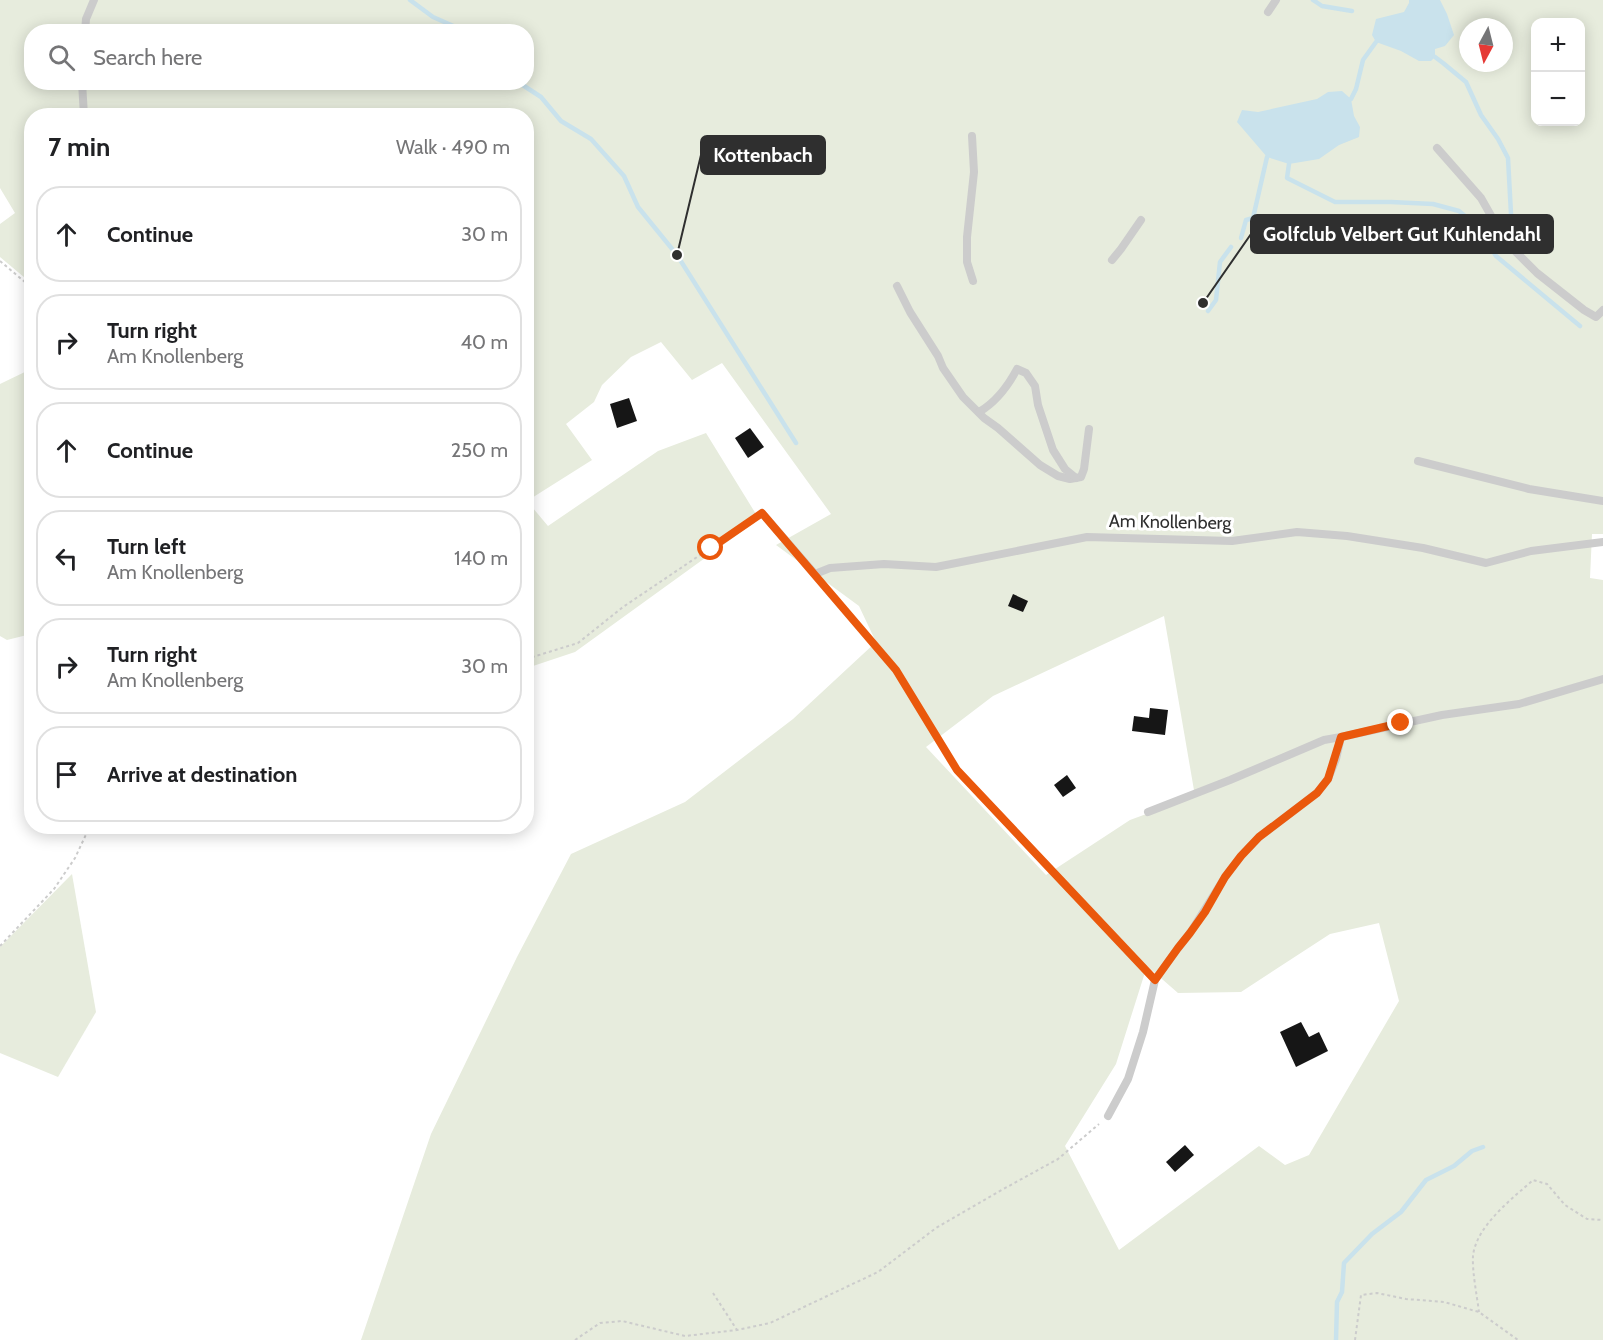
<!DOCTYPE html>
<html lang="en">
<head>
<meta charset="utf-8">
<style>
  body { margin:0; font-family:Cabin,sans-serif; background:#f6f6f6; color:#202124 }
  .controls { position:absolute; right:18px; top:18px; display:grid; overflow:hidden; border-radius:12px; box-shadow:0 3px 15px #0003 }
  .controls button { width:54px; height:54px; display:grid; place-items:center; padding:0; border:0; border-bottom:2px solid #e0e0e0; background:#fff; color:#202124; font:30px sans-serif }
  .compass { position:absolute; left:1459px; top:18px; width:54px; height:54px; border-radius:50%; background:#fff; box-shadow:0 3px 15px #0003; rotate:187deg }
  .stop { position:absolute; width:18px; height:18px; margin:-14px; border:4px solid #ea580c; border-radius:50%; background:#fff }
  .stop.end { background:#ea580c; border-color:#fff; box-shadow:0 2px 6px #0008 }
  .list { margin:0; padding:0; list-style:none }
  h2 { display:flex; justify-content:space-between; align-items:center; height:78px; margin:0; padding:0 24px; font-size:26px }
  h2 small { font-size:20px; font-weight:400; color:#757577 }
  .list li { display:grid; grid-template-columns:39px 1fr auto; gap:18px; align-items:center; box-sizing:border-box; height:96px; margin:0 12px 12px; padding:0 12px; border:2px solid #e0e0e0; border-radius:24px }
  .list b { display:block; font-size:22px; white-space:nowrap }
  .list p { margin:0; font-size:20px; white-space:nowrap; color:#757577 }
  .list em { font-size:20px; font-style:normal; color:#757577 }
  .icon { flex:none; width:33px; height:33px; fill:none; stroke:currentColor; stroke-width:2; stroke-linecap:round; stroke-linejoin:round }
  .map { position:relative; flex:none; width:1603px; height:1340px; overflow:hidden }
  .search { position:absolute; background:#fff; box-shadow:0 3px 15px #0003; left:24px; top:24px; width:510px; height:66px; display:flex; align-items:center; gap:15px; box-sizing:border-box; padding:0 21px; border-radius:24px; color:#757577; font-size:22px }
  .panel { position:absolute; background:#fff; box-shadow:0 3px 15px #0003; left:24px; top:108px; width:510px; height:726px; border-radius:24px }
  .map>svg:first-child { display:block }
  .green { fill:#e7ecdd; fill-rule:evenodd }
  .water { fill:#c9e2ec }
  .lines { fill:none; stroke-linecap:round; stroke-linejoin:round }
  .stream { stroke:#c9e2ec; stroke-width:4.5 }
  .building { fill:#161616 }
  .path { stroke:#ccc; stroke-width:2; stroke-dasharray:3 3; stroke-linecap:butt }
  .lane { stroke:#ccc; stroke-width:8 }
  .route { stroke:#ea580c; stroke-width:8 }
  .labels { text-anchor:middle; dominant-baseline:central; stroke-width:6; stroke-linejoin:round; paint-order:stroke }
  .street-label { font-size:18px; fill:#2f2f2f; stroke:#fff }
  .leader { fill:none; stroke:#2f2f2f; stroke-width:2 }
  .callout-dot { fill:#2f2f2f; stroke:#fff; stroke-width:2 }
  .callout { fill:#2f2f2f; stroke:#2f2f2f; stroke-width:2 }
  .callout-label { font-size:20px; text-anchor:middle; font-weight:bold; fill:#fff }
</style>
</head>
<body>
<div class="map">
<svg width="1603" height="1340" viewBox="0 0 1603 1340">
  <rect width="100%" height="100%" fill="#fff"/>
  <g class="green">
    <path d="M0,0h1603v534h-11l-2,44 13,2v760h-1242l70,-206 86,-177 54,-103 114,-52 108,-83 83,-77 -17,-36 -83,-61 55,-31 -109,-151 -30,17 -31,-38 -30,15 -29,28 -8,17 -28,22 26,36 -65,41 21,25 110,-75 48,-18 53,86 -184,133 -48,16 -1,-552h-494l-1,167 -31,-26v-33l15,-11 -15,-25zM1536,22h44v100h-44zM1468,27h36v36h-36zM32,32h494v50h-494zM1164,616l31,180 -65,24 -84,55 -120,-128 67,-51zM1379,923l20,78 -90,154 -24,10 -26,-19 -140,104 -54,-104 51,-82 31,-98 31,27 63,-1 89,-58z"/>
    <polygon points="31,369 31,634 7,640 0,636 0,384"/>
    <polygon points="72,874 96,1012 58,1077 0,1053 0,947"/>
  </g>
  <g class="water">
    <polygon points="1409,0 1440,0 1447,14 1454,35 1445,46 1435,49 1435,57 1431,61 1419,61 1401,51 1376,42 1372,35 1376,19 1404,12 1409,3"/>
    <polygon points="1342,91 1351,99 1354,116 1360,127 1359,137 1339,145 1319,159 1289,164 1267,157 1237,122 1242,110 1258,112 1317,99 1328,92"/>
  </g>
  <g class="lines">
    <g class="stream">
      <polyline points="410,0 433,17 467,32"/>
      <polyline points="1313,0 1322,6 1352,11"/>
      <polyline points="1435,57 1443,63 1466,82 1481,115 1498,139 1508,158 1511,214"/>
      <polyline points="518,82 541,97 561,121 591,139 624,176 638,207 677,255 796,443"/>
      <polyline points="1351,99 1356,89 1363,60 1376,42"/>
      <polyline points="1289,164 1287,178 1335,202 1391,202 1433,204 1459,211 1478,227 1496,256 1580,326"/>
      <polyline points="1241,238 1246,220 1253,218 1267,157"/>
      <polyline points="1208,311 1216,300 1220,262 1231,247"/>
      <polyline points="1336,1340 1337,1302 1342,1292 1344,1263 1372,1234 1401,1212 1426,1180 1454,1166 1472,1151 1483,1147"/>
    </g>
  </g>
  <g class="building">
    <polygon points="629,398 637,421 617,428 610,404"/>
    <polygon points="750,428 764,447 748,458 735,438"/>
    <polygon points="1013,594 1028,601 1023,612 1008,606"/>
    <polygon points="1150,708 1168,710 1165,735 1132,731 1134,716 1149,718"/>
    <polygon points="1067,775 1076,788 1063,797 1054,785"/>
    <polygon points="1301,1022 1309,1037 1319,1032 1328,1051 1296,1067 1280,1032"/>
    <polygon points="1185,1145 1194,1155 1175,1172 1166,1162"/>
  </g>
  <g class="lines">
    <g class="path">
      <polyline points="0,261 32,288"/>
      <polyline points="823,583 896,670 957,770 1146,971"/>
      <polyline points="526,647 533,657"/>
      <polyline points="526,659 578,643 623,607 752,520"/>
      <polyline points="0,946 54,889 75,858 90,826"/>
      <polyline points="713,1293 737,1330"/>
      <path d="M1479,1312c-2,-16 -7,-41 -6,-56 3,-30 39,-57 60,-76l14,4 18,21 22,14 16,1"/>
      <polyline points="575,1340 600,1323 622,1321 685,1336 737,1330 770,1323 878,1272 936,1228 998,1192 1058,1159 1099,1124"/>
      <polyline points="1355,1340 1361,1295 1377,1293 1406,1299 1444,1302 1479,1312 1518,1340"/>
    </g>
    <g class="lane">
      <polyline points="1268,12 1276,0"/>
      <polyline points="85,32 86,19 94,0"/>
      <polyline points="82,82 84,116"/>
      <polyline points="972,136 974,172 967,237 967,262 973,281"/>
      <polyline points="1437,148 1481,198 1506,242 1537,273 1584,310 1596,317 1603,310"/>
      <polyline points="1112,260 1121,249 1141,220"/>
      <polyline points="897,286 910,312 938,356 943,368 963,397 984,418 998,428 1040,465 1058,476 1070,479 1081,477 1084,469 1089,429"/>
      <path d="M979,412c17,-10 29,-26 38,-43l9,4 9,13 3,19 15,45 12,19 11,9"/>
      <polyline points="1418,461 1529,489 1603,501"/>
      <polyline points="762,513 815,574 830,568 884,564 936,567 1087,537 1232,541 1297,532 1347,536 1423,548 1486,563 1531,551 1603,542"/>
      <polyline points="1148,812 1230,780 1324,740 1341,737"/>
      <polyline points="1108,1116 1128,1079 1143,1032 1155,980 1178,948 1190,933 1225,877 1241,856 1259,837 1317,793 1328,779 1336,759 1341,737 1442,715 1519,704 1603,679"/>
    </g>
  </g>
  <g class="lines">
    <polyline class="route" points="711,548 762,513 896,670 957,770 1155,980 1178,948 1190,933 1205,912 1225,877 1241,856 1259,837 1317,793 1328,779 1341,737 1401,723"/>
  </g>
  <g class="labels">
    <g class="street-label">
      <text transform="translate(1170 522) rotate(1)">Am Knollenberg</text>
    </g>
  </g>
  <path class="leader" d="M677 255L701 155M1203 303L1251 234"/>
  <g class="callout-dot">
    <circle cx="677" cy="255" r="6"/>
    <circle cx="1203" cy="303" r="6"/>
  </g>
  <g class="callout">
    <rect x="701" y="136" width="124" height="38" rx="6"/>
    <rect x="1251" y="215" width="302" height="38" rx="6"/>
  </g>
  <g class="callout-label">
    <text x="763" y="162">Kottenbach</text>
    <text x="1402" y="241">Golfclub Velbert Gut Kuhlendahl</text>
  </g>
</svg>
<div class="controls">
<button>+</button>
<button>−</button>
</div>
<svg class="compass" viewBox="-18 -18 36 36"><path d="M0-13l5 13h-10z" fill="#e53935"/><path d="M0 13l5-13h-10z" fill="#757577"/></svg>
<div class="stop" style="left:711px;top:548px"></div>
<div class="stop end" style="left:1401px;top:723px"></div>
<div class="search"><svg class="icon" aria-label="search" viewBox="0 0 24 24"><circle cx="10" cy="10" r="6"/><path d="M15 15l6 6"/></svg>Search here</div>
<section class="panel">
<h2>7 min<small>Walk · 490 m</small></h2>
<ul class="list">
<li><svg class="icon" aria-label="ahead" viewBox="0 0 24 24"><path d="M12 20V5M6 11l6-6 6 6"/></svg><div><b>Continue</b></div><em>30 m</em></li>
<li><svg class="icon" aria-label="right" viewBox="0 0 24 24"><path d="M7 20v-9h11M14 6l5 5-5 5"/></svg><div><b>Turn right</b><p>Am Knollenberg</p></div><em>40 m</em></li>
<li><svg class="icon" aria-label="ahead" viewBox="0 0 24 24"><path d="M12 20V5M6 11l6-6 6 6"/></svg><div><b>Continue</b></div><em>250 m</em></li>
<li><svg class="icon" aria-label="left" viewBox="0 0 24 24"><path d="M17 20v-9H6M10 6l-5 5 5 5"/></svg><div><b>Turn left</b><p>Am Knollenberg</p></div><em>140 m</em></li>
<li><svg class="icon" aria-label="right" viewBox="0 0 24 24"><path d="M7 20v-9h11M14 6l5 5-5 5"/></svg><div><b>Turn right</b><p>Am Knollenberg</p></div><em>30 m</em></li>
<li><svg class="icon" aria-label="arrive" viewBox="0 0 24 24"><path d="M6 21V4h12l-3 4 3 4H6"/></svg><div><b>Arrive at destination</b></div></li>
</ul>
</section>
</div>
</body>
</html>
